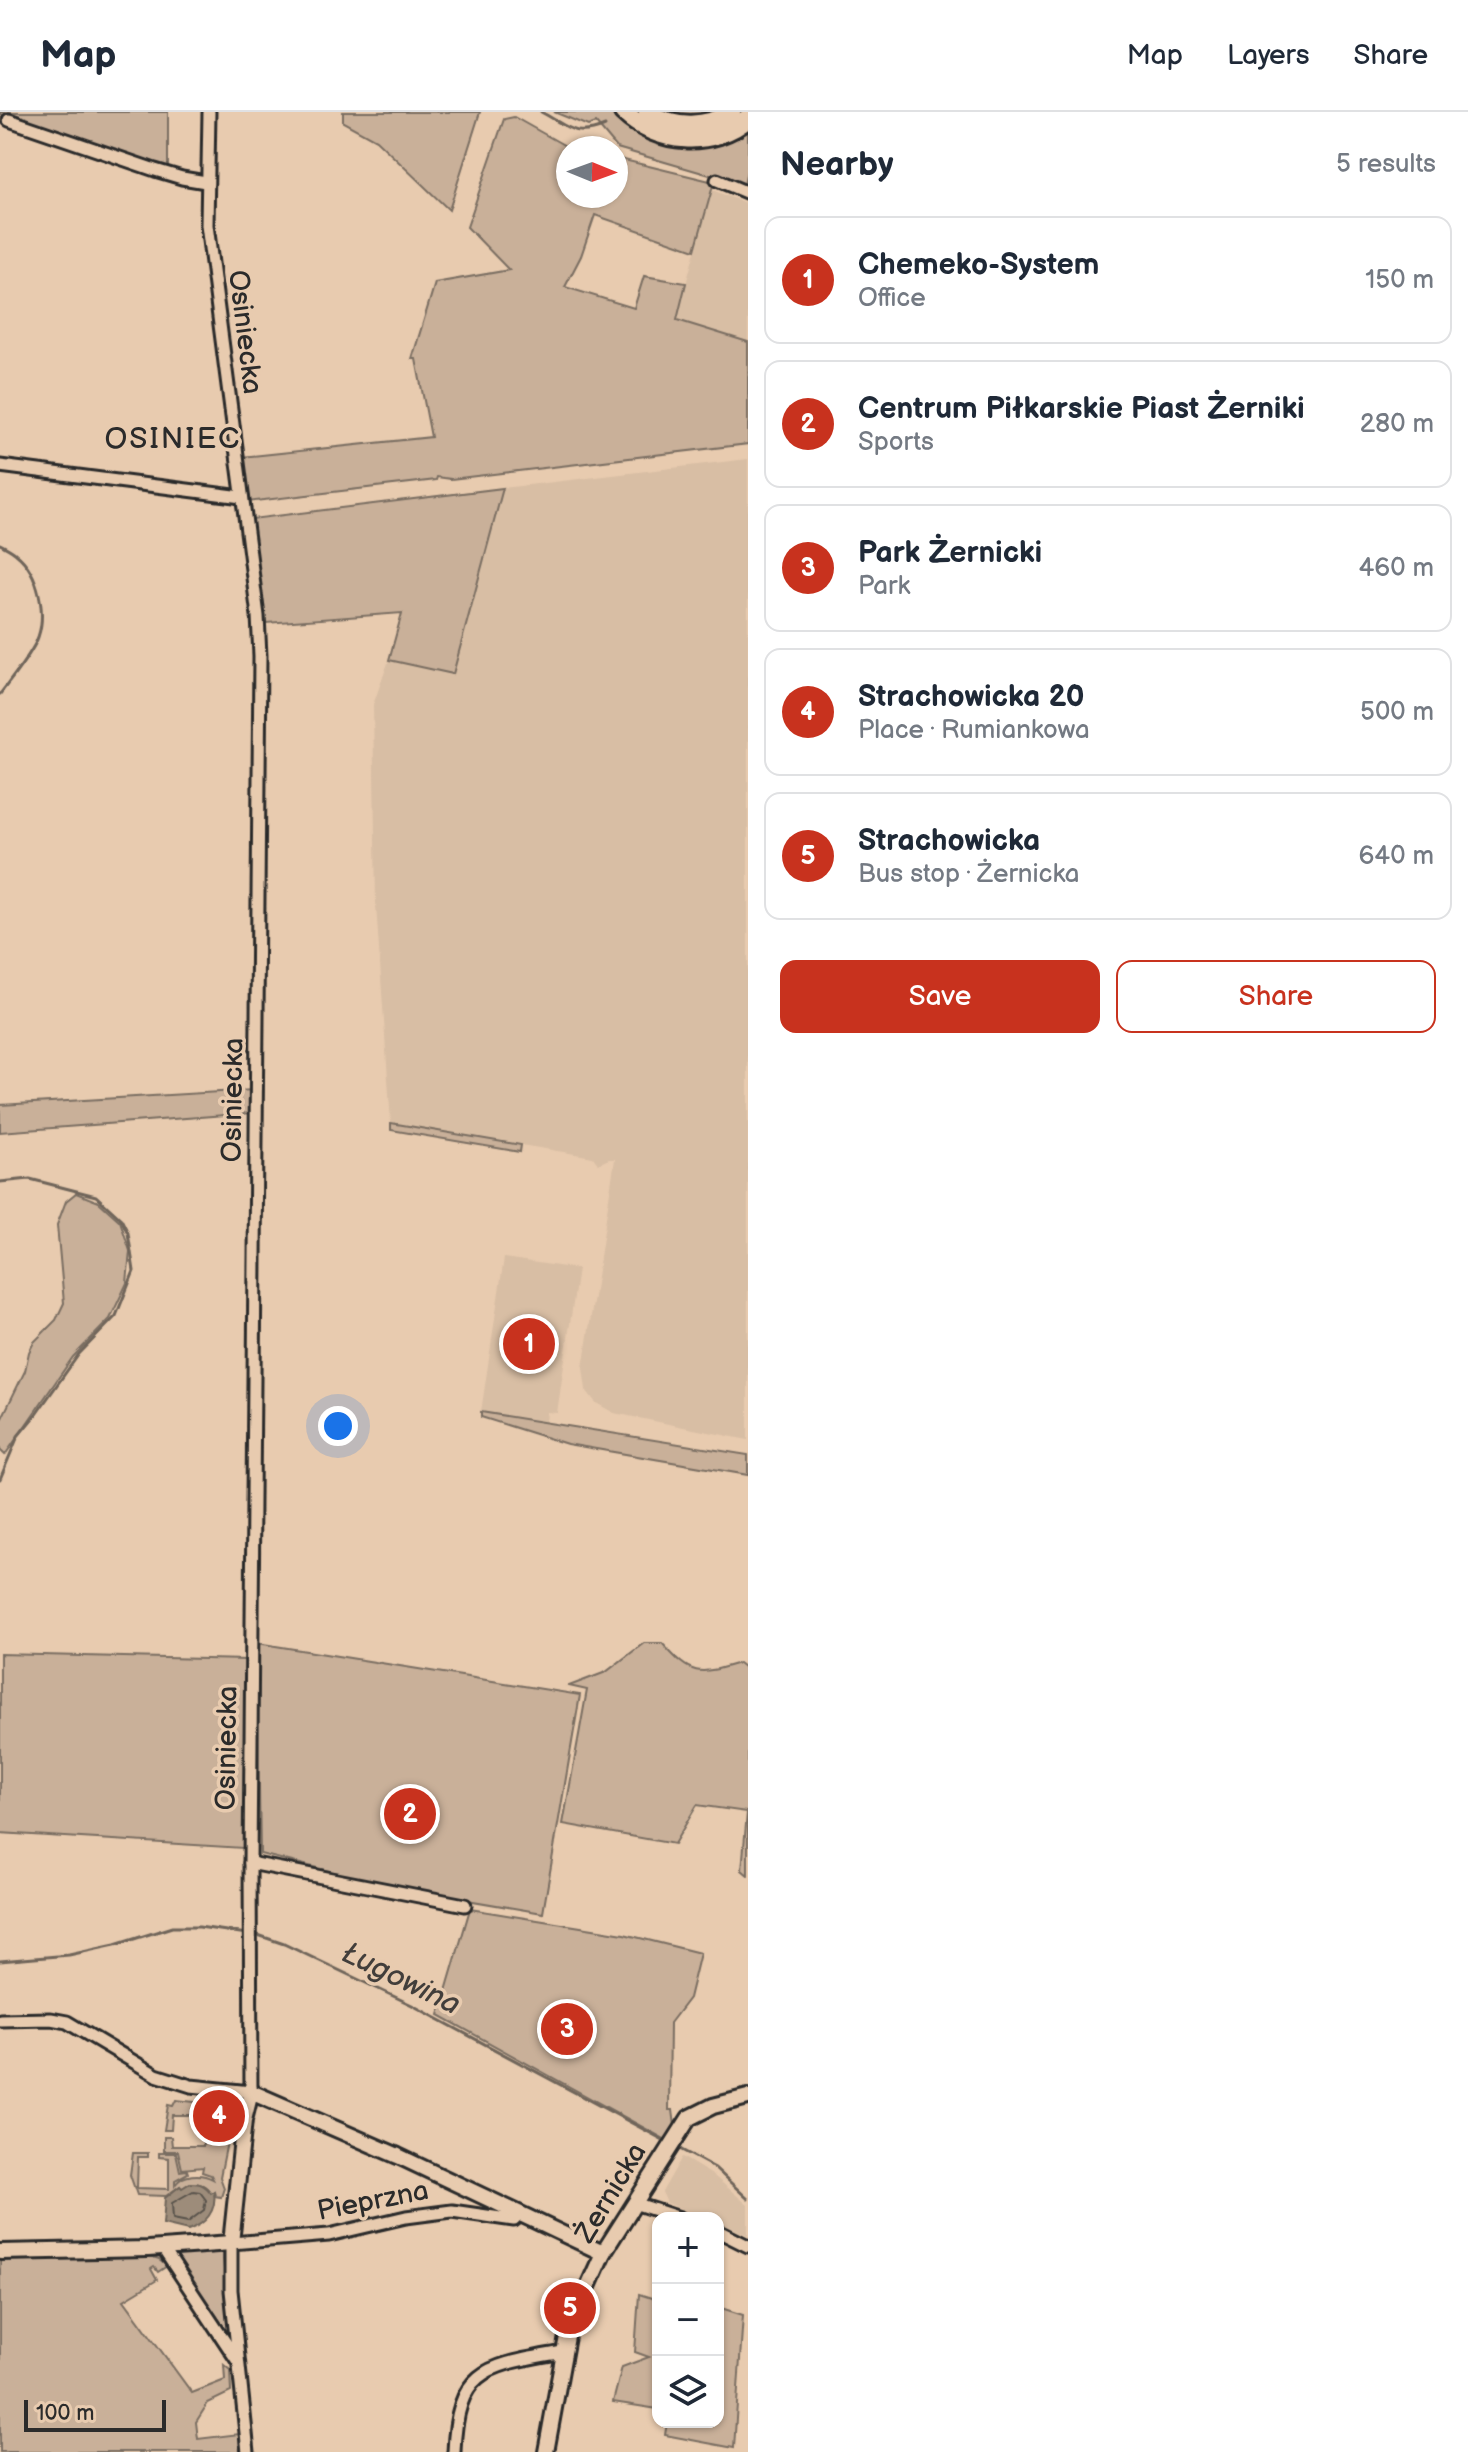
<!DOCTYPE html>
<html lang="en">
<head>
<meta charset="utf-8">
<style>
  body { margin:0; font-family:"Balsamiq Sans",sans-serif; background:#f2f2f3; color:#1f2937 }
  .controls { position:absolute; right:24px; bottom:24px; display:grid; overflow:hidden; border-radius:16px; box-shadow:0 2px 6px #0004 }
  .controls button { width:72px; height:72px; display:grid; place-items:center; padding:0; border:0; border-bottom:2px solid #e0e1e3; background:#fff; color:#1f2937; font:40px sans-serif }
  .compass { position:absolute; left:556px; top:24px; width:72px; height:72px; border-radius:50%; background:#fff; box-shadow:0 2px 6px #0004; rotate:91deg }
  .scale { position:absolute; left:24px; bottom:20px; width:142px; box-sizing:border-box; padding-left:8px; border:4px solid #2b2b2b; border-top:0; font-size:22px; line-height:28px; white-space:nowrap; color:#2b2b2b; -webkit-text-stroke:6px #e8cbaf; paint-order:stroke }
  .you { position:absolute; left:338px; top:1314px; width:28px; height:28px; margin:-20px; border:6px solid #fff; border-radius:50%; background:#1a73e8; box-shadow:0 0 0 12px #1a73e833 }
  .badge { display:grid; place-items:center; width:52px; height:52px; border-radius:50%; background:#c8321e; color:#fff; font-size:26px; font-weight:700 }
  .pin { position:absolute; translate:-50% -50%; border:4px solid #fff; box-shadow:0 2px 8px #0006 }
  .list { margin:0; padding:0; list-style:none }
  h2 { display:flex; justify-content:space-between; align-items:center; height:104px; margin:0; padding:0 32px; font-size:34px }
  h2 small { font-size:26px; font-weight:400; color:#747a83 }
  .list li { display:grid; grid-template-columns:52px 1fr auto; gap:24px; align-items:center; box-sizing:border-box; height:128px; margin:0 16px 16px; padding:0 16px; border:2px solid #e0e1e3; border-radius:16px }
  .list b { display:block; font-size:30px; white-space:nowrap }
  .list p { margin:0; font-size:26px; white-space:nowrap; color:#747a83 }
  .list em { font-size:26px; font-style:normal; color:#747a83 }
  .actions { display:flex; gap:16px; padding:24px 32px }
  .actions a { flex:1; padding:18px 0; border:2px solid #c8321e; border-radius:16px; text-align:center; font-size:28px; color:#c8321e }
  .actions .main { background:#c8321e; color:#fff }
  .icon { flex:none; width:44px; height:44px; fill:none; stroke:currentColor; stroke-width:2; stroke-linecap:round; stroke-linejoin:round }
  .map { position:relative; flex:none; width:748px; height:2340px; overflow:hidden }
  header { display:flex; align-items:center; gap:48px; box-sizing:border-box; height:112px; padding:0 40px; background:#fff; border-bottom:2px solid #e0e1e3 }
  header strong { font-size:38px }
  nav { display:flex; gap:44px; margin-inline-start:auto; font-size:28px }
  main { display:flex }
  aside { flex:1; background:#fff }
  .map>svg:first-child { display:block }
  .built { fill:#d8bea4 }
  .green { fill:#c9b099; stroke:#7a6e62; stroke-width:2 }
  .water { fill:#9d8c7a; stroke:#6f655a; stroke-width:2 }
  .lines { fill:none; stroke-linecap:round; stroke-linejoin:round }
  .shore { stroke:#59524b; stroke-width:2 }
  .stream { stroke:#6f655a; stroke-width:3 }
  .minor-casing { stroke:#2b2b2b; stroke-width:17 }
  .tertiary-casing { stroke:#2b2b2b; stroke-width:20 }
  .secondary-casing { stroke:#2b2b2b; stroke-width:22 }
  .primary-casing { stroke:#2b2b2b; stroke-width:24 }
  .minor { stroke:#e8cbaf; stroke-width:11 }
  .tertiary { stroke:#e8cbaf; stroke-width:14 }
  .secondary { stroke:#e8cbaf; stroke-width:16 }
  .primary { stroke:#e8cbaf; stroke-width:18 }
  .labels { text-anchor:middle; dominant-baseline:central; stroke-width:7; stroke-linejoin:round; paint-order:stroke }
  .street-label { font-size:28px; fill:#2b2b2b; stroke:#e8cbaf }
  .neighbourhood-label { font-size:30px; letter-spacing:2px; fill:#2b2b2b; stroke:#e8cbaf }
  .water-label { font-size:30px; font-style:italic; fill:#423e3b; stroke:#e8cbaf }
</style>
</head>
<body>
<header>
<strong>Map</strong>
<nav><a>Map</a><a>Layers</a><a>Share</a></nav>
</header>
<main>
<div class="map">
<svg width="748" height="2340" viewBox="0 0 748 2340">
  <rect width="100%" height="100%" fill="#e8cbaf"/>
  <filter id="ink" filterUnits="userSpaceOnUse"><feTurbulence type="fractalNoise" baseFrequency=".0125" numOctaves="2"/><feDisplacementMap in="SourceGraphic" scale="16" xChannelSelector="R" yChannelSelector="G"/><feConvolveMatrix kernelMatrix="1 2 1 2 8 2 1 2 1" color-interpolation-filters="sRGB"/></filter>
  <g filter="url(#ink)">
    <g class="built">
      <polygon points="712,78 748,92 748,230 676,208"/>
      <polygon points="748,347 748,1328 614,1301 596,1291 586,1278 583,1256 615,1047 609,1047 598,1052 593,1045 391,1011 376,793 373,593 389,548 453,562 503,376"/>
      <polygon points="504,1146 578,1157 557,1301 547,1300 546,1310 481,1300"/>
      <polygon points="682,2045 714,2064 748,2093 748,2123 718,2111 718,2106 705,2106 667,2091 662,2080"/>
    </g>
    <g class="green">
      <polygon points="0,0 168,0 168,57 0,2"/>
      <polygon points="343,0 480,0 449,98 376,28 343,10"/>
      <polygon points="554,0 613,0 620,7 748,16 748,54 744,73 617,36 596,11 588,14"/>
      <polygon points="514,5 569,36 568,84 616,84 616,46 714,70 695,138 595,103 581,144 565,175 634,196 644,164 686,171 677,208 748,230 748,332 451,367 437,365 436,368 247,390 242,345 431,325 416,247 412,247 435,171 509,158 467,115 504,7"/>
      <polygon points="503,376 453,562 389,548 402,501 266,511 251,407"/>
      <polygon points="253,978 252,1001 0,1020 0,993"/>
      <polygon points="391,1011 521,1033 520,1040 391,1018"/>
      <polygon points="76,1081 99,1090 120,1109 130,1139 127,1171 110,1207 73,1245 5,1343 0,1338 0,1310 25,1259 29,1240 34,1230 56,1208 64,1191 57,1113 66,1089"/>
      <polygon points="481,1300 748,1343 748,1363 567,1332 481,1305"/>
      <polygon points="257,1531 580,1583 543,1801 403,1777 260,1742"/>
      <path d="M644,1531h18c30,34 36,32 77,20l9,7v205l-6,-5 5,-58 -50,-7 -23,39 -111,-20 24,-134 -18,-4 37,-14z"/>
      <polygon points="0,1542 247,1548 243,1736 0,1721"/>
      <polygon points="470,1797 624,1822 700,1841 689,1886 670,1911 669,1998 673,1998 675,2014 666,2028 439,1903"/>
      <path d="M176,1988l46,5 8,22 -10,50 4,11 -3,9 -6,-1 -1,-4 -3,1c-9,-12 -17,-12 -29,-4l-2,-3 -14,10 -29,-1 -7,-20 3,-22h15v4h-10l-1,31 32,1v-31l-10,-1v-4h17l4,18 7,-1 1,3 -13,7v5c7,-11 25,-13 38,-6l-2,-4 -9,-3 1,-5 -21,2 -4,-18h-14v-14h7l1,9h31v-31h-31l-1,15h-7l4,-25 5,1z"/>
      <polygon points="222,2138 231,2226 227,2228 177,2150 177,2143"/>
      <polygon points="140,2142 159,2148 167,2154 158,2160 154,2155 151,2157 157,2168 124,2188 192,2281 225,2268 224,2253 230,2258 231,2280 208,2291 196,2310 198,2327 239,2322 240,2340 0,2340 0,2144"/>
      <polygon points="639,2182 658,2188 658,2297 613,2290 622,2255 649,2245 635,2240"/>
      <polygon points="718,2195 743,2203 734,2336 665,2323 667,2310 718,2310"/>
    </g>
    <path class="water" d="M190,2071c11,0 15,2 21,10l3,-2c3,20 -8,33 -26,39l-25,-6 2,-26 15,-12 2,2z"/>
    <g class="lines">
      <polygon class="shore" points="193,2079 200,2080 206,2088 204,2098 188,2110 173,2107 172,2091"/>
      <g class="stream">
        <path d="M541,0c27,14 33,27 64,14"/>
        <path d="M0,432c5,3 12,6 16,10 23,18 32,62 20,88 -9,18 -24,36 -36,52"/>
        <polyline points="0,1070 30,1067 96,1084 121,1107 128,1121 134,1159 116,1204 79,1242 37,1301 18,1324 0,1367"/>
        <polyline points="255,1822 284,1832 412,1893 669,2031"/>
        <polyline points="0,1849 69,1843 115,1833 172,1815 199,1815 247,1822"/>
        <polyline points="676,2035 715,2056 748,2087"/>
      </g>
      <g class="minor-casing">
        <g id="minor">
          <polyline points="9,8 155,58 182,66 206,70"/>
          <polyline points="717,68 748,81"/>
          <polyline points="0,354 242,385"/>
          <polyline points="250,1751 465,1793"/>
          <polyline points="0,1908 51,1907 67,1910 156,1963 191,1974 251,1980 250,1751 260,544 258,504 207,113 209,0"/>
          <polyline points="634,2091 680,2106"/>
          <polyline points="718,2119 748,2134"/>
          <polyline points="165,2136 166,2141 237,2248"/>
          <polyline points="248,2340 231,2178 231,2131 329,2123 406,2105 452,2099 514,2108 520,2102"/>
          <path d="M454,2340c3,-86 34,-86 109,-100"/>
        </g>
      </g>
      <g class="tertiary-casing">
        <g id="tertiary">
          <polyline points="0,2140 148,2137 231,2131 244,2008 251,1980 398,2044 603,2141"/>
          <polyline points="546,2340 568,2219 603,2141 689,2006 713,1994 748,1985"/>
        </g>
      </g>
      <g class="secondary-casing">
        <path id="secondary" d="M647,0c28,15 58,16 85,0"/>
      </g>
      <g class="primary-casing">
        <path id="primary" d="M624,0c33,32 89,36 124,6"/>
      </g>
      <use href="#minor" class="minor"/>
      <use href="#tertiary" class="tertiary"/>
      <use href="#secondary" class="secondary"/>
      <use href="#primary" class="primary"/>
    </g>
  </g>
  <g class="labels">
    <g class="street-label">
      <text transform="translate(245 220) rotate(83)">Osiniecka</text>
      <text transform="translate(233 988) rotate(-89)">Osiniecka</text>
      <text transform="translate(227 1636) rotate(-89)">Osiniecka</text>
      <text transform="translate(611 2081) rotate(-59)">Żernicka</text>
      <text transform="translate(373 2089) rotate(-11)">Pieprzna</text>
    </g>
    <g class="neighbourhood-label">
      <text x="173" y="327">OSINIEC</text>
    </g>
    <g class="water-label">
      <text transform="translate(401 1867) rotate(26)">Ługowina</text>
    </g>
  </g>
</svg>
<div class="controls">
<button>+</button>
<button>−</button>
<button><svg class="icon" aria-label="layers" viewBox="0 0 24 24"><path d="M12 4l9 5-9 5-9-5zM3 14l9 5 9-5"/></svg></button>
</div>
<svg class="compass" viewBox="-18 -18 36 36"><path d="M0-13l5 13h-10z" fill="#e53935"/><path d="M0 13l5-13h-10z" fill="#747a83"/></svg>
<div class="scale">100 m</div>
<div class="you"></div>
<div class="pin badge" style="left:529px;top:1232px">1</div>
<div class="pin badge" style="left:410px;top:1702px">2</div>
<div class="pin badge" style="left:567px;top:1917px">3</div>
<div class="pin badge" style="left:219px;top:2004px">4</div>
<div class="pin badge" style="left:570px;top:2196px">5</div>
</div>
<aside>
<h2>Nearby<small>5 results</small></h2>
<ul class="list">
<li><span class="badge">1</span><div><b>Chemeko-System</b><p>Office</p></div><em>150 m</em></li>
<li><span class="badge">2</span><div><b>Centrum Piłkarskie Piast Żerniki</b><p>Sports</p></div><em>280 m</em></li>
<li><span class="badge">3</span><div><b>Park Żernicki</b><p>Park</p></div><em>460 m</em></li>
<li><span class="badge">4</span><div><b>Strachowicka 20</b><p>Place · Rumiankowa</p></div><em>500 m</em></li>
<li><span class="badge">5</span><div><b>Strachowicka</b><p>Bus stop · Żernicka</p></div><em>640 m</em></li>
</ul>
<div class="actions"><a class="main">Save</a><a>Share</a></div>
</aside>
</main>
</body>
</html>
